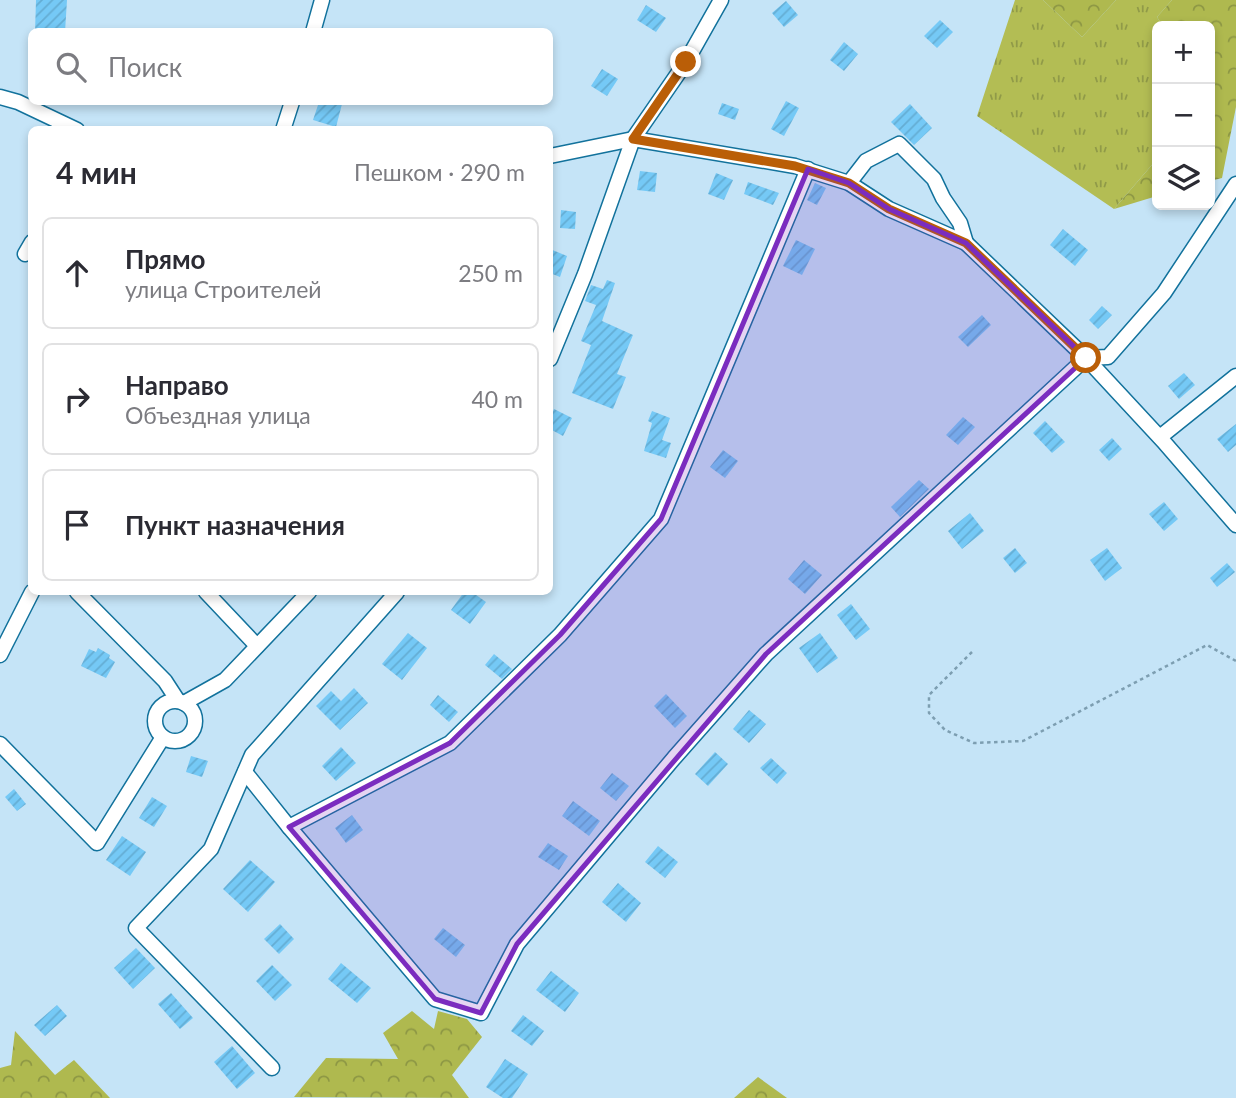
<!DOCTYPE html>
<html lang="ru">
<head>
<meta charset="utf-8">
<style>
  body { margin:0; font-family:Lato,sans-serif; background:#f7f7f7; color:#2b2b33 }
  .controls { position:absolute; right:21px; top:21px; display:grid; overflow:hidden; border-radius:10px; box-shadow:0 4px 10px #0003 }
  .controls button { width:63px; height:63px; display:grid; place-items:center; padding:0; border:0; border-bottom:2px solid #e1e1e2; background:#fff; color:#2b2b33; font:35px sans-serif }
  .stop { position:absolute; width:21px; height:21px; margin:-16px; border:5px solid #ba5e07; border-radius:50%; background:#fff }
  .stop.end { background:#ba5e07; border-color:#fff; box-shadow:0 2px 7px #0008 }
  .list { margin:0; padding:0; list-style:none }
  h2 { display:flex; justify-content:space-between; align-items:center; height:91px; margin:0; padding:0 28px; font-size:30px }
  h2 small { font-size:23px; font-weight:400; color:#7c7c81 }
  .list li { display:grid; grid-template-columns:46px 1fr auto; gap:21px; align-items:center; box-sizing:border-box; height:112px; margin:0 14px 14px; padding:0 14px; border:2px solid #e1e1e2; border-radius:10px }
  .list b { display:block; font-size:26px; white-space:nowrap }
  .list p { margin:0; font-size:23px; white-space:nowrap; color:#7c7c81 }
  .list em { font-size:23px; font-style:normal; color:#7c7c81 }
  .icon { flex:none; width:38px; height:38px; fill:none; stroke:currentColor; stroke-width:2; stroke-linecap:round; stroke-linejoin:round }
  .map { position:relative; flex:none; width:1236px; height:1098px; overflow:hidden }
  .search { position:absolute; background:#fff; box-shadow:0 4px 10px #0003; left:28px; top:28px; width:525px; height:77px; display:flex; align-items:center; gap:18px; box-sizing:border-box; padding:0 24px; border-radius:10px; color:#7c7c81; font-size:26px }
  .panel { position:absolute; background:#fff; box-shadow:0 4px 10px #0003; left:28px; top:126px; width:525px; height:469px; border-radius:10px }
  .map>svg:first-child { display:block }
  .grass { fill:url(#grass-tufts) }
  .forest { fill:url(#forest-crowns) }
  .building { fill:url(#building-hatch) }
  .lines { fill:none; stroke-linecap:round; stroke-linejoin:round }
  .minor-casing { stroke:#12729c; stroke-width:17 }
  .path { stroke:#7d9eb1; stroke-width:2.5; stroke-dasharray:3.5 3.5; stroke-linecap:butt }
  .minor { stroke:#fff; stroke-width:14 }
  .route { stroke:#ba5e07; stroke-width:9 }
  .marked { fill:#7b2cbf; fill-opacity:0.2; stroke:#7b2cbf; stroke-width:5; stroke-linejoin:round }
</style>
</head>
<body>
<div class="map">
<svg width="1236" height="1098" viewBox="0 0 1236 1098">
  <defs>
    <pattern id="grass-tufts" width="24" height="20" patternUnits="userSpaceOnUse" patternTransform="scale(1.75)"><rect width="24" height="20" fill="#b3bd54"/><path d="M3 7l-1-3M5 7V3M7 7l1-3M15 17l-1-3M17 17v-4M19 17l1-3" fill="none" stroke="#909a48"/></pattern>
    <pattern id="forest-crowns" width="20" height="18" patternUnits="userSpaceOnUse" patternTransform="scale(1.75)"><rect width="20" height="18" fill="#afb94f"/><path d="M2 6a3 3 0 1 1 6 0M12 15a3 3 0 1 1 6 0" fill="none" stroke="#8d9744"/></pattern>
    <pattern id="building-hatch" width="6" height="6" patternUnits="userSpaceOnUse" patternTransform="scale(1.75)"><rect width="6" height="6" fill="#75c9f6"/><path d="M-1 1l2-2M0 6l6-6M5 7l2-2" fill="none" stroke="#64add4"/></pattern>
  </defs>
  <rect width="100%" height="100%" fill="#c5e4f7"/>
  <polygon class="grass" points="1015,0 1043,0 1082,37 1116,0 1172,0 1157,17 1163,26 1157,26 1157,159 1114,209 977,116"/>
  <g class="forest">
    <polygon points="1043,0 1116,0 1082,37"/>
    <polygon points="1172,0 1236,0 1236,107 1222,178 1210,181 1210,26 1163,26 1157,17"/>
    <polygon points="1157,159 1157,196 1114,209"/>
    <polygon points="412,1011 434,1029 438,1011 467,1019 482,1037 452,1075 469,1098 294,1097 326,1058 398,1059 383,1033"/>
    <polygon points="15,1031 55,1075 74,1060 110,1098 0,1098 0,1068 11,1065"/>
    <polygon points="758,1077 787,1098 734,1098"/>
  </g>
  <g class="building">
    <polygon points="36,0 67,0 65,32 35,32"/>
    <polygon points="786,1 798,15 784,27 772,13"/>
    <polygon points="646,5 666,18 656,32 637,20"/>
    <polygon points="940,20 953,32 937,48 924,36"/>
    <polygon points="844,42 858,54 844,71 830,60"/>
    <polygon points="602,69 618,79 607,96 591,86"/>
    <polygon points="786,101 799,108 784,136 771,129"/>
    <polygon points="319,102 342,104 336,127 313,120"/>
    <polygon points="722,103 739,109 735,120 718,114"/>
    <polygon points="910,104 932,128 914,145 891,122"/>
    <polygon points="640,171 657,173 655,192 637,190"/>
    <polygon points="716,173 733,180 724,200 708,194"/>
    <polygon points="748,182 779,193 773,205 744,194"/>
    <polygon points="815,183 826,188 817,205 807,200"/>
    <polygon points="561,210 576,212 575,229 560,228"/>
    <polygon points="1063,229 1088,250 1075,266 1050,245"/>
    <polygon points="796,240 815,249 802,275 783,266"/>
    <polygon points="550,249 567,256 560,277 550,273"/>
    <polygon points="607,280 615,283 602,321 633,335 617,374 626,377 613,409 572,393 591,345 581,341 596,305 585,301 591,285 603,289"/>
    <polygon points="1102,306 1112,315 1098,329 1089,320"/>
    <polygon points="982,315 991,325 968,347 958,337"/>
    <polygon points="1184,373 1195,385 1179,399 1168,386"/>
    <polygon points="554,409 572,418 563,436 550,429 550,418"/>
    <polygon points="652,411 670,418 662,440 671,443 666,458 644,451 652,423 648,421"/>
    <polygon points="963,417 975,427 958,445 946,435"/>
    <polygon points="1045,421 1065,442 1052,453 1033,433"/>
    <polygon points="1236,424 1236,445 1228,452 1217,439"/>
    <polygon points="1112,438 1122,449 1109,461 1099,450"/>
    <polygon points="723,450 738,461 725,478 710,467"/>
    <polygon points="919,480 929,489 900,517 891,507"/>
    <polygon points="1164,502 1178,519 1164,531 1149,514"/>
    <polygon points="970,513 984,531 962,549 948,531"/>
    <polygon points="1015,548 1027,563 1015,573 1003,558"/>
    <polygon points="1107,548 1122,568 1105,581 1090,560"/>
    <polygon points="804,560 822,575 805,594 788,579"/>
    <polygon points="1227,563 1235,572 1217,587 1210,578"/>
    <polygon points="464,592 472,592 486,602 470,624 451,610"/>
    <polygon points="851,604 870,629 856,640 837,615"/>
    <polygon points="408,633 427,648 402,680 382,664"/>
    <polygon points="820,633 838,658 817,673 799,648"/>
    <polygon points="98,648 110,655 109,658 115,662 106,678 81,666 89,649 96,652"/>
    <polygon points="494,654 512,669 502,679 485,665"/>
    <polygon points="354,688 368,703 340,730 316,706 331,691 341,701"/>
    <polygon points="666,694 687,716 675,728 654,706"/>
    <polygon points="438,695 458,712 449,722 430,705"/>
    <polygon points="749,710 766,724 749,743 733,729"/>
    <polygon points="341,747 356,763 336,781 322,766"/>
    <polygon points="715,752 728,764 708,786 695,774"/>
    <polygon points="191,756 208,761 202,777 186,772"/>
    <polygon points="771,758 787,773 777,784 760,768"/>
    <polygon points="612,773 629,786 616,801 600,788"/>
    <polygon points="14,789 26,804 17,811 5,797"/>
    <polygon points="152,797 167,806 154,827 139,818"/>
    <polygon points="573,801 600,821 589,836 562,816"/>
    <polygon points="352,815 363,830 346,843 335,828"/>
    <polygon points="122,836 146,852 130,876 106,860"/>
    <polygon points="548,843 568,856 559,870 538,857"/>
    <polygon points="658,846 678,862 665,878 645,862"/>
    <polygon points="250,860 275,882 248,912 223,889"/>
    <polygon points="618,883 641,903 626,922 602,902"/>
    <polygon points="280,924 294,939 279,954 264,939"/>
    <polygon points="443,928 465,945 456,957 434,939"/>
    <polygon points="136,948 155,968 133,989 114,968"/>
    <polygon points="341,963 371,988 357,1003 328,979"/>
    <polygon points="272,965 292,985 275,1001 256,981"/>
    <polygon points="551,971 579,993 565,1012 536,990"/>
    <polygon points="171,993 193,1018 180,1029 158,1004"/>
    <polygon points="57,1005 67,1016 45,1036 34,1025"/>
    <polygon points="523,1015 544,1031 532,1046 511,1031"/>
    <polygon points="232,1046 255,1073 237,1089 214,1062"/>
    <polygon points="505,1059 528,1074 512,1098 503,1098 486,1087"/>
  </g>
  <g class="lines">
    <g class="minor-casing">
      <g id="minor">
        <polyline points="313,32 322,0"/>
        <polyline points="0,97 18,102 77,130"/>
        <polyline points="283,130 292,102"/>
        <polyline points="550,156 633,139 795,166 849,183 889,209 966,243 1086,358 1163,441 1236,525"/>
        <polyline points="849,183 866,161 899,144 934,179 943,198 960,223 966,243"/>
        <polyline points="25,254 32,242"/>
        <polyline points="550,359 585,274 633,139 686,62 721,0"/>
        <polyline points="1160,437 1236,376"/>
        <polyline points="77,592 165,681 178,701"/>
        <polyline points="206,592 257,646"/>
        <polyline points="0,655 32,592"/>
        <circle cx="175" cy="721" r="20"/>
        <polyline points="184,703 225,680 309,592"/>
        <polyline points="0,744 97,843 163,737"/>
        <polyline points="245,772 289,827 435,999 481,1013 517,944 674,758 766,654 1086,358 1108,357 1164,293 1236,184"/>
        <polyline points="289,827 450,743 560,635 661,519 808,169"/>
        <polyline points="272,1068 136,928 211,849 252,755 397,592"/>
      </g>
    </g>
    <polyline class="path" points="972,652 929,695 929,713 945,730 974,743 1023,741 1207,645 1236,661"/>
    <use href="#minor" class="minor"/>
  </g>
  <g class="lines">
    <polyline class="route" points="686,62 633,139 795,166 849,183 889,209 966,243 1086,358"/>
  </g>
  <path class="marked" d="M808,169l41,14 40,26 77,34 120,115 -320,296 -249,290 -36,69 -46,-14 -146,-172 161,-84 110,-108 101,-116z"/>
</svg>
<div class="controls">
<button>+</button>
<button>−</button>
<button><svg class="icon" aria-label="layers" viewBox="0 0 24 24"><path d="M12 4l9 5-9 5-9-5zM3 14l9 5 9-5"/></svg></button>
</div>
<div class="stop" style="left:1086px;top:358px"></div>
<div class="stop end" style="left:686px;top:62px"></div>
<div class="search"><svg class="icon" aria-label="search" viewBox="0 0 24 24"><circle cx="10" cy="10" r="6"/><path d="M15 15l6 6"/></svg>Поиск</div>
<section class="panel">
<h2>4 мин<small>Пешком · 290 m</small></h2>
<ul class="list">
<li><svg class="icon" aria-label="ahead" viewBox="0 0 24 24"><path d="M12 20V5M6 11l6-6 6 6"/></svg><div><b>Прямо</b><p>улица Строителей</p></div><em>250 m</em></li>
<li><svg class="icon" aria-label="right" viewBox="0 0 24 24"><path d="M7 20v-9h11M14 6l5 5-5 5"/></svg><div><b>Направо</b><p>Объездная улица</p></div><em>40 m</em></li>
<li><svg class="icon" aria-label="arrive" viewBox="0 0 24 24"><path d="M6 21V4h12l-3 4 3 4H6"/></svg><div><b>Пункт назначения</b></div></li>
</ul>
</section>
</div>
</body>
</html>
